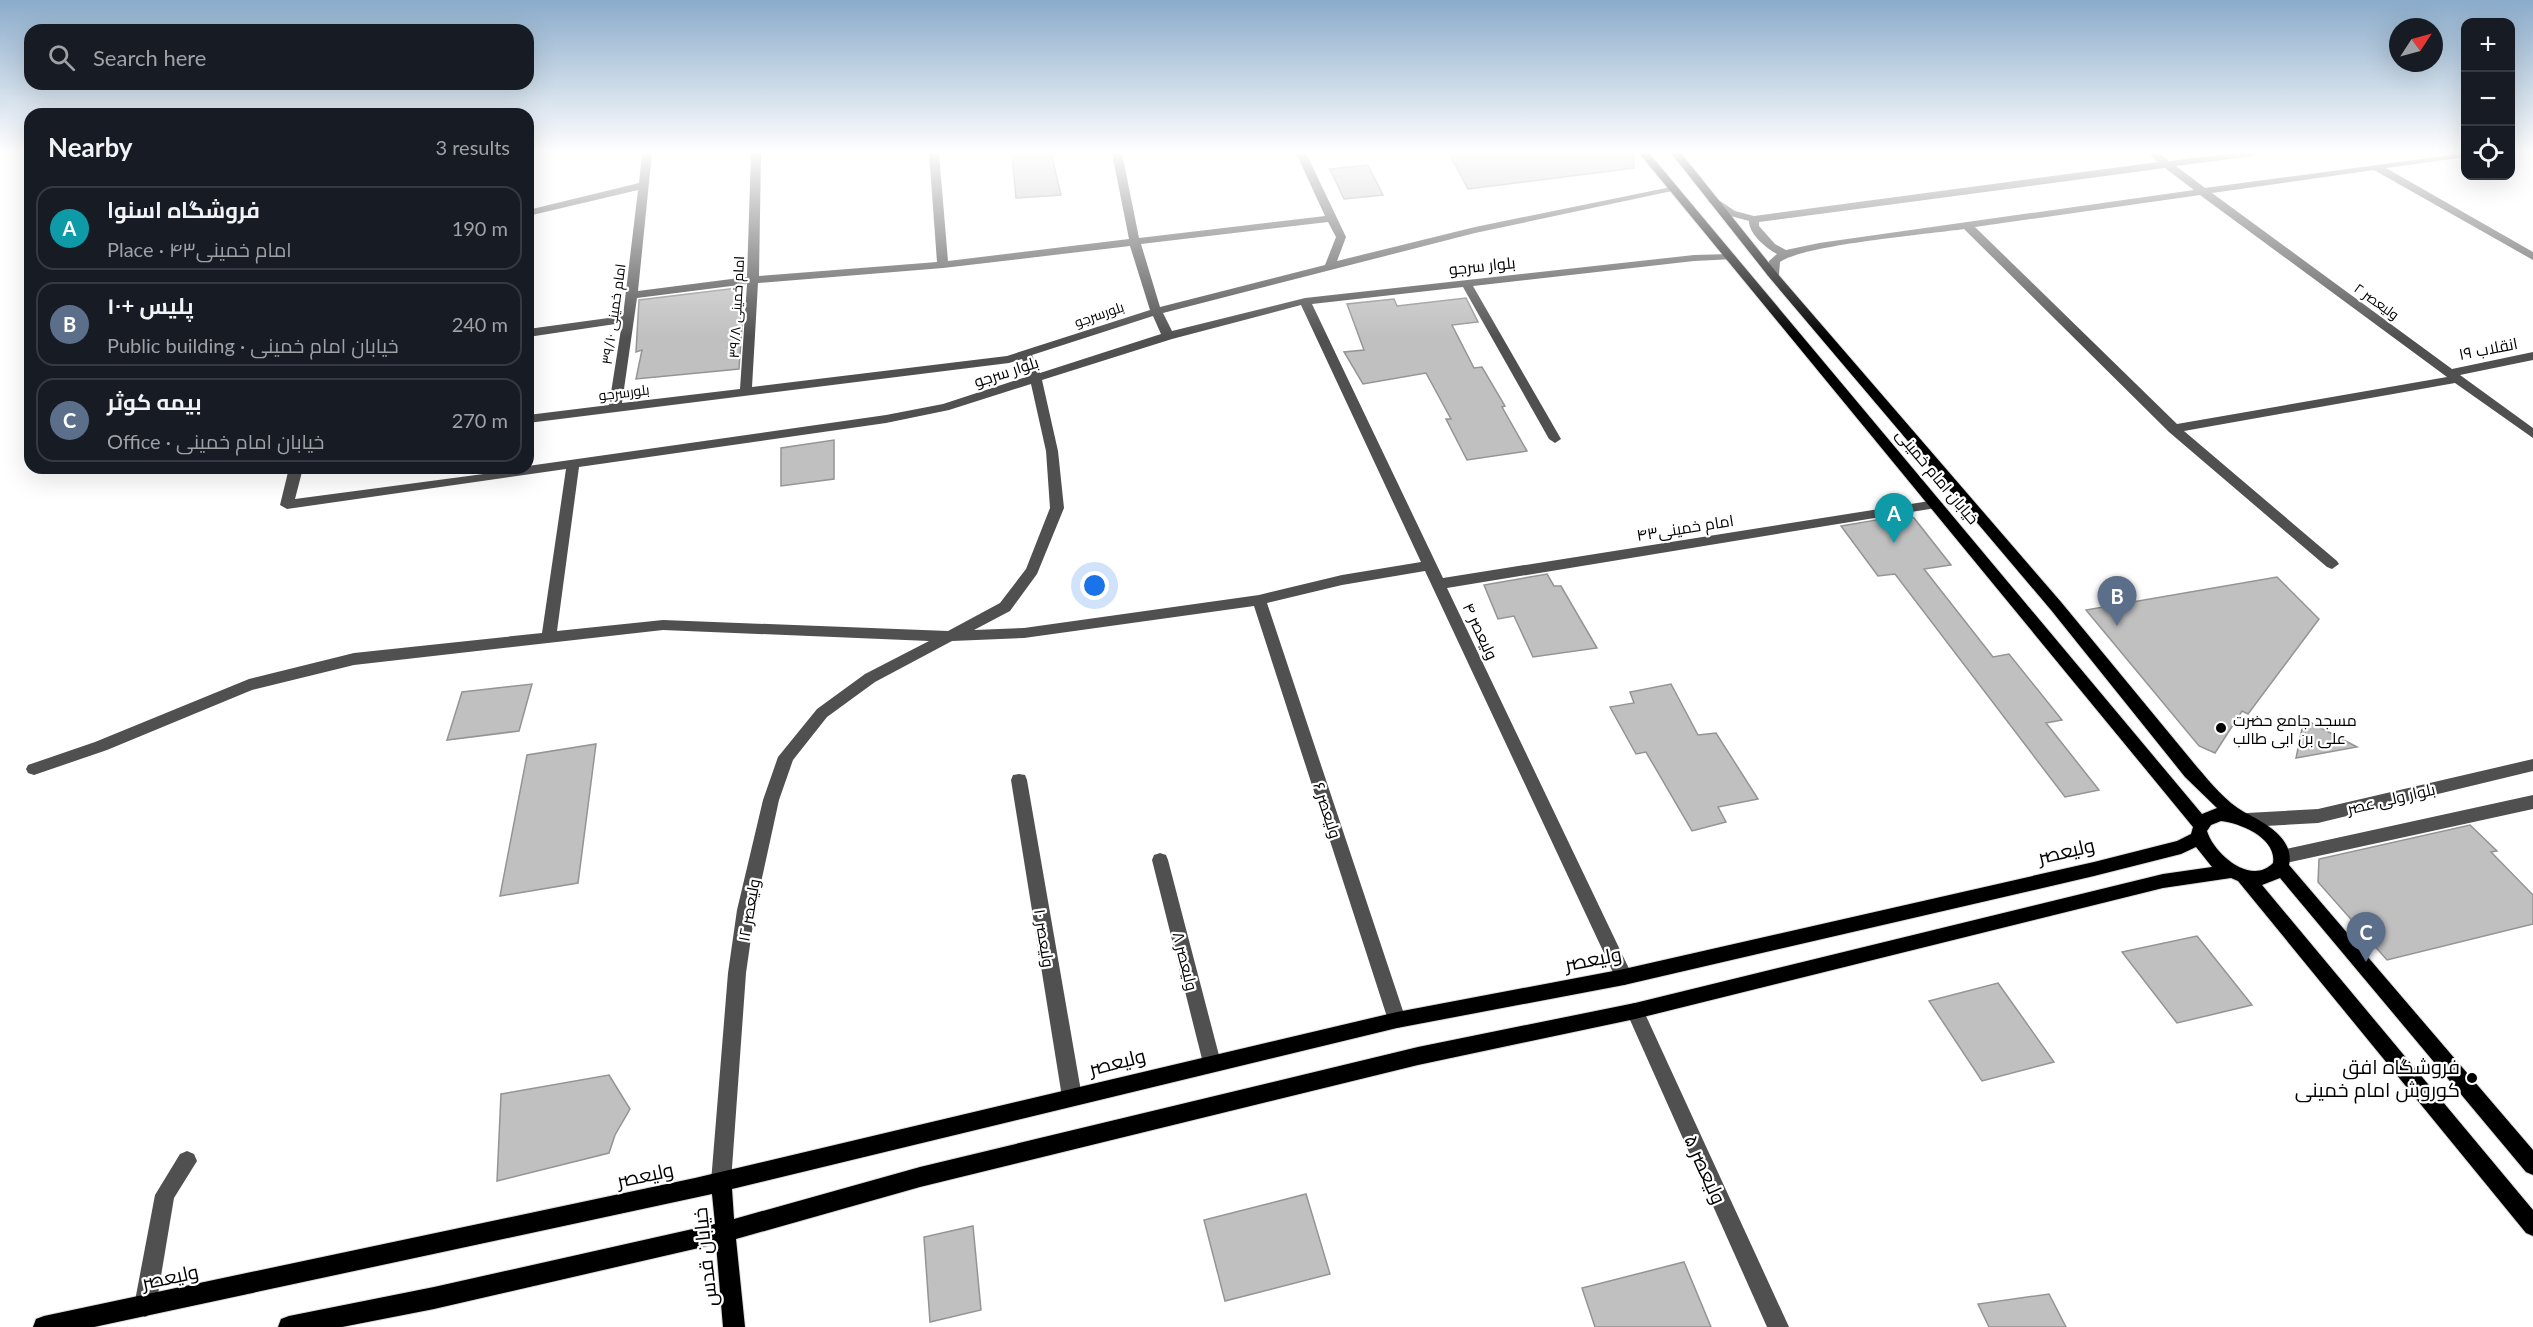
<!DOCTYPE html>
<html lang="en">
<head>
<meta charset="utf-8">
<style>
  body { margin:0; font-family:Lato,Cairo,sans-serif; background:#242831; color:#f1f3f6 }
  .controls { position:absolute; right:18px; top:18px; display:grid; overflow:hidden; border-radius:12px; box-shadow:0 6px 24px #0002 }
  .controls button { width:54px; height:54px; display:grid; place-items:center; padding:0; border:0; border-bottom:2px solid #363941; background:#171b24; color:#f1f3f6; font:30px sans-serif }
  .compass { position:absolute; left:2389px; top:18px; width:54px; height:54px; border-radius:50%; background:#171b24; box-shadow:0 6px 24px #0002; rotate:54deg }
  .you { position:absolute; left:1095px; top:586px; width:21px; height:21px; margin:-15px; border:4px solid #fff; border-radius:50%; background:#1a73e8; box-shadow:0 0 0 9px #1a73e833 }
  .badge { display:grid; place-items:center; width:39px; height:39px; border-radius:50%; background:#ea580c; color:#fff; font-size:20px; font-weight:700 }
  .pin { position:absolute; translate:-50% -50px; filter:drop-shadow(0 2px 3px #0008) }
  .pin::after { content:''; position:absolute; top:32px; width:21px; height:18px; background:inherit; clip-path:polygon(0 0,100% 0,50% 100%) }
  .list { margin:0; padding:0; list-style:none }
  h2 { display:flex; justify-content:space-between; align-items:center; height:78px; margin:0; padding:0 24px; font-size:26px }
  h2 small { font-size:20px; font-weight:400; color:#9ea1a6 }
  .list li { display:grid; grid-template-columns:39px 1fr auto; gap:18px; align-items:center; box-sizing:border-box; height:84px; margin:0 12px 12px; padding:0 12px; border:2px solid #363941; border-radius:18px }
  .list b { display:block; font-size:22px; white-space:nowrap }
  .list p { margin:0; font-size:20px; white-space:nowrap; color:#9ea1a6 }
  .list em { font-size:20px; font-style:normal; color:#9ea1a6 }
  .icon { flex:none; width:33px; height:33px; fill:none; stroke:currentColor; stroke-width:2; stroke-linecap:round; stroke-linejoin:round }
  .map { position:relative; flex:none; width:2533px; height:1327px; overflow:hidden }
  .search { position:absolute; background:#171b24; box-shadow:0 6px 24px #0002; left:24px; top:24px; width:510px; height:66px; display:flex; align-items:center; gap:15px; box-sizing:border-box; padding:0 21px; border-radius:18px; color:#9ea1a6; font-size:22px }
  .panel { position:absolute; background:#171b24; box-shadow:0 6px 24px #0002; left:24px; top:108px; width:510px; height:366px; border-radius:18px }
  .map>svg:first-child { display:block }
  .building { fill:#c0c0c0; stroke:#949494; stroke-width:1.5 }
  .lines { fill:none; stroke-linecap:round; stroke-linejoin:round }
  .major-casing { stroke:#dbdbdb; stroke-width:2 }
  .minor { fill:#505050; fill-rule:evenodd }
  .major { fill:#000; fill-rule:evenodd }
  .poi-dot { fill:#000; stroke:#fff; stroke-width:2 }
  .labels { text-anchor:middle; dominant-baseline:central; stroke-width:4.5; stroke-linejoin:round; paint-order:stroke }
  .far-street-label { font-size:14px; fill:#000; stroke:#fff }
  .street-label { font-size:16px; fill:#000; stroke:#fff }
  .poi-label { font-size:16px; fill:#000; stroke:#fff; text-anchor:start }
  .near-street-label { font-size:20px; fill:#000; stroke:#fff }
  .near-poi-label { font-size:20px; fill:#000; stroke:#fff; text-anchor:end }
</style>
</head>
<body>
<div class="map">
<svg width="2533" height="1327" viewBox="0 0 2533 1327">
  <rect width="100%" height="100%" fill="#fff"/>
  <g class="building">
    <polygon points="1012,153 1051,153 1061,195 1016,198"/>
    <polygon points="1449,153 1633,153 1634,168 1468,189"/>
    <polygon points="1368,165 1383,195 1344,199 1330,169"/>
    <polygon points="737,288 742,326 739,369 636,379 642,350 636,352 639,300"/>
    <polygon points="1466,298 1478,322 1452,325 1474,368 1482,367 1505,406 1502,407 1527,451 1467,460 1446,419 1451,419 1426,373 1363,384 1344,352 1364,350 1347,304 1394,299 1397,306"/>
    <polygon points="834,440 834,479 781,486 781,448"/>
    <polygon points="1906,515 1914,518 1951,565 1924,569 1993,657 2009,654 2062,720 2046,723 2099,790 2065,797 1895,574 1878,576 1841,526"/>
    <polygon points="1547,574 1554,586 1561,586 1597,648 1533,657 1514,616 1498,619 1484,585"/>
    <polygon points="2277,577 2319,619 2248,714 2242,711 2215,753 2199,746 2086,610"/>
    <polygon points="532,684 519,731 447,740 462,692"/>
    <polygon points="1671,684 1698,735 1716,733 1758,799 1718,807 1726,822 1692,831 1646,752 1636,754 1610,707 1634,703 1630,692"/>
    <polygon points="2304,719 2357,747 2296,758"/>
    <polygon points="596,744 578,883 500,896 527,755"/>
    <polygon points="2470,825 2497,851 2491,852 2533,895 2533,924 2387,960 2318,882 2319,859"/>
    <polygon points="2197,936 2252,1005 2177,1023 2122,952"/>
    <polygon points="1998,983 2054,1062 1982,1081 1929,1001"/>
    <polygon points="609,1075 630,1109 615,1135 609,1153 497,1181 501,1094"/>
    <polygon points="1306,1194 1330,1274 1225,1301 1204,1220"/>
    <polygon points="973,1226 981,1310 930,1322 924,1237"/>
    <polygon points="1684,1262 1711,1327 1595,1327 1582,1288"/>
    <polygon points="2049,1294 2066,1327 1989,1327 1978,1304"/>
  </g>
  <g class="lines">
    <g class="major-casing">
      <path id="major" d="M1639,153h10l553,661 15,-6 -32,-31 -134,-167 -282,-333 -98,-124h10l96,120 284,329 136,165c14,16 29,35 47,45 19,10 51,26 45,53l244,285v25l-7,-3 -246,-294 -18,7 271,325v26l-7,-3 -288,-352 -7,-3 -68,10 -528,131 -217,46 -498,122 -184,52 9,88h-22l-7,-83 -282,65 -92,18h-64l3,-8 8,-3 145,-29 281,-63 -3,-30 -618,133h-61l3,-8 8,-3 651,-138 702,-166 227,-43 470,-107 83,-21 14,-7 2,-7zM2221,821c19,2 56,17 52,42 -22,23 -59,-9 -66,-32l4,-6zM2196,847l16,20 -49,7 -528,129 -217,44 -498,120 -186,52 -2,-30 665,-161 227,-43 470,-109 87,-22z"/>
    </g>
    <g class="minor">
      <path d="M642,153h10l-14,138 109,-14 4,-124h10l-2,123 178,-14 -8,-109h10l9,108 181,-22 -17,-86h10l17,85 186,-22 -29,-63h10l40,84 -9,24 138,-34 201,-41v4l-4,1 -197,42 -312,80 9,18 133,-33 389,-43 36,-1 6,3 -2,2 -40,2 -221,25 88,153 -6,4 -6,-4 -86,-152 -151,17 131,274 493,-78 7,4 -7,4 -489,80 186,389 -3,6 -6,2 -6,-2 -193,-412 -83,14 -75,18 139,417 -2,6 -7,2 -7,-2 -2,-6 -134,-414 -230,32 -72,3 -77,41 -48,35 -34,43 -14,40 -24,110 -9,63 -15,209 -3,7 -7,3 -7,-3 -3,-7 17,-209 9,-63 26,-110 15,-43 39,-48 48,-35 64,-33 -266,-11 -309,35 -102,25 -145,60 -73,25 -6,-2 -2,-4 2,-4 67,-23 154,-63 105,-26 188,-20 24,-164 -279,40 -7,-4 9,-37h14l-8,31 233,-31v-2l358,-51 57,-11 86,-28 -7,-17 -13,4 -481,60v-8l81,-10 13,-82 -94,14v-8l95,-13 15,-126 -110,26v-6l111,-27zM1328,222l8,15 -11,28 -165,42 -19,-63zM1130,246l20,64 -143,46 -255,31 6,-104 185,-15zM747,284l-7,105 -118,14 15,-105zM1301,305l120,257 -79,13 -83,20 -235,33 -50,2 36,-19 27,-37 27,-66 -6,-57 -16,-71 130,-41zM1153,316l8,18 -121,39 -8,-18zM1031,384l15,67 4,57 -24,61 -26,34 -52,28 -285,-11 -106,11 22,-164 307,-44 63,-13z"/>
      <path d="M2147,153h11l11,8 64,-8h25l-5,3 -77,10 29,22 261,-35v4l-80,11 147,84v8l-159,-90 -162,23 240,176 81,-17v8l-73,15 73,53v10l-78,-55 -271,48 153,130 2,3 -7,5 -5,-2 -158,-135 -205,-203c-35,5 -161,16 -184,33l-1,13 -6,3 -6,-3 2,-14 8,-7c-11,-6 -28,-20 -28,-33l-22,-6 -19,-14 9,-2 18,12 19,5 404,-54zM2165,168l29,22 -375,53 -33,7 -11,-6 -16,-18v-4zM2200,195l247,182 -270,47 -202,-197z"/>
      <polygon points="2533,759 2533,771 2318,823 2247,827 2241,825 2239,820 2241,815 2247,813 2318,809"/>
      <polygon points="1019,774 1025,775 1027,780 1082,1097 1079,1103 1072,1106 1065,1103 1062,1097 1011,780 1013,775"/>
      <polygon points="2533,795 2533,809 2282,864 2276,862 2274,857 2276,852 2282,850"/>
      <polygon points="1160,853 1166,855 1168,860 1221,1063 1219,1069 1212,1072 1205,1069 1203,1063 1152,860 1154,855"/>
      <polygon points="1635,1003 1641,1005 1789,1327 1767,1327 1626,1011 1629,1005"/>
      <polygon points="187,1151 194,1154 197,1161 174,1198 156,1306 152,1313 145,1317 138,1313 134,1306 155,1195 180,1154"/>
    </g>
    <use href="#major" class="major"/>
  </g>
  <linearGradient id="sky" x2="0" y2="1"><stop stop-color="#8aabca"/><stop offset="0.45" stop-color="#fff"/><stop offset="1" stop-color="#fff" stop-opacity="0"/></linearGradient>
  <rect width="2533" height="338" fill="url(#sky)"/>
  <g class="poi-dot">
    <circle cx="2221" cy="728" r="6"/>
    <circle cx="2472" cy="1078" r="6"/>
  </g>
  <g class="labels">
    <g class="far-street-label">
      <text transform="translate(2377 301) rotate(36)">ولیعصر ۲</text>
      <text transform="translate(736 307) rotate(-87)">امام خمینی ۳۹/۸</text>
      <text transform="translate(613 314) rotate(-82)">امام خمینی ۳۹/۱۰</text>
      <text transform="translate(1099 314) rotate(-19)">بلورسرجو</text>
      <text transform="translate(624 392) rotate(-7)">بلورسرجو</text>
    </g>
    <g class="street-label">
      <text transform="translate(1482 265) rotate(-6)">بلوار سرجو</text>
      <text transform="translate(2488 348) rotate(-11)">انقلاب ۱۹</text>
      <text transform="translate(1006 371) rotate(-18)">بلوار سرجو</text>
      <text transform="translate(1938 476) rotate(50)">خیابان امام خمینی</text>
      <text transform="translate(1685 527) rotate(-9)">امام خمینی۴۳</text>
      <text transform="translate(1481 631) rotate(65)">ولیعصر ۴</text>
      <text transform="translate(2391 798) rotate(-13)">بلوار ولی عصر</text>
      <text transform="translate(1328 810) rotate(72)">ولیعصر ۶</text>
      <text transform="translate(748 910) rotate(-80)">ولیعصر ۱۲</text>
      <text transform="translate(1045 938) rotate(81)">ولیعصر ۱۰</text>
      <text transform="translate(1186 961) rotate(76)">ولیعصر ۸</text>
    </g>
    <g class="poi-label">
      <text x="2233" y="719">مسجد جامع حضرت<tspan x="2233" dy="18">علی بن ابی طالب</tspan></text>
    </g>
    <g class="near-street-label">
      <text transform="translate(2066 850) rotate(-13)">ولیعصر</text>
      <text transform="translate(1593 958) rotate(-11)">ولیعصر</text>
      <text transform="translate(1117 1061) rotate(-14)">ولیعصر</text>
      <text transform="translate(1706 1169) rotate(66)">ولیعصر ۵</text>
      <text transform="translate(645 1174) rotate(-12)">ولیعصر</text>
      <text transform="translate(704 1257) rotate(-96)">خیابان قدس</text>
      <text transform="translate(170 1276) rotate(-12)">ولیعصر</text>
    </g>
    <g class="near-poi-label">
      <text x="2460" y="1066">فروشگاه افق<tspan x="2460" dy="23">کوروش امام خمینی</tspan></text>
    </g>
  </g>
</svg>
<div class="controls">
<button>+</button>
<button>−</button>
<button><svg class="icon" aria-label="locate" viewBox="0 0 24 24"><circle cx="12" cy="12" r="6"/><path d="M12 2v4M12 18v4M2 12h4M18 12h4"/></svg></button>
</div>
<svg class="compass" viewBox="-18 -18 36 36"><path d="M0-13l5 13h-10z" fill="#e53935"/><path d="M0 13l5-13h-10z" fill="#9ea1a6"/></svg>
<div class="you"></div>
<div class="pin badge" style="left:1894px;top:543px;background:#0f9aa8">A</div>
<div class="pin badge" style="left:2117px;top:626px;background:#5c6f8a">B</div>
<div class="pin badge" style="left:2366px;top:962px;background:#5c6f8a">C</div>
<div class="search"><svg class="icon" aria-label="search" viewBox="0 0 24 24"><circle cx="10" cy="10" r="6"/><path d="M15 15l6 6"/></svg>Search here</div>
<section class="panel">
<h2>Nearby<small>3 results</small></h2>
<ul class="list">
<li><span class="badge" style="background:#0f9aa8">A</span><div><b>فروشگاه اسنوا</b><p>Place · امام خمینی۴۳</p></div><em>190 m</em></li>
<li><span class="badge" style="background:#5c6f8a">B</span><div><b>پلیس +۱۰</b><p>Public building · خیابان امام خمینی</p></div><em>240 m</em></li>
<li><span class="badge" style="background:#5c6f8a">C</span><div><b>بیمه کوثر</b><p>Office · خیابان امام خمینی</p></div><em>270 m</em></li>
</ul>
</section>
</div>
</body>
</html>
